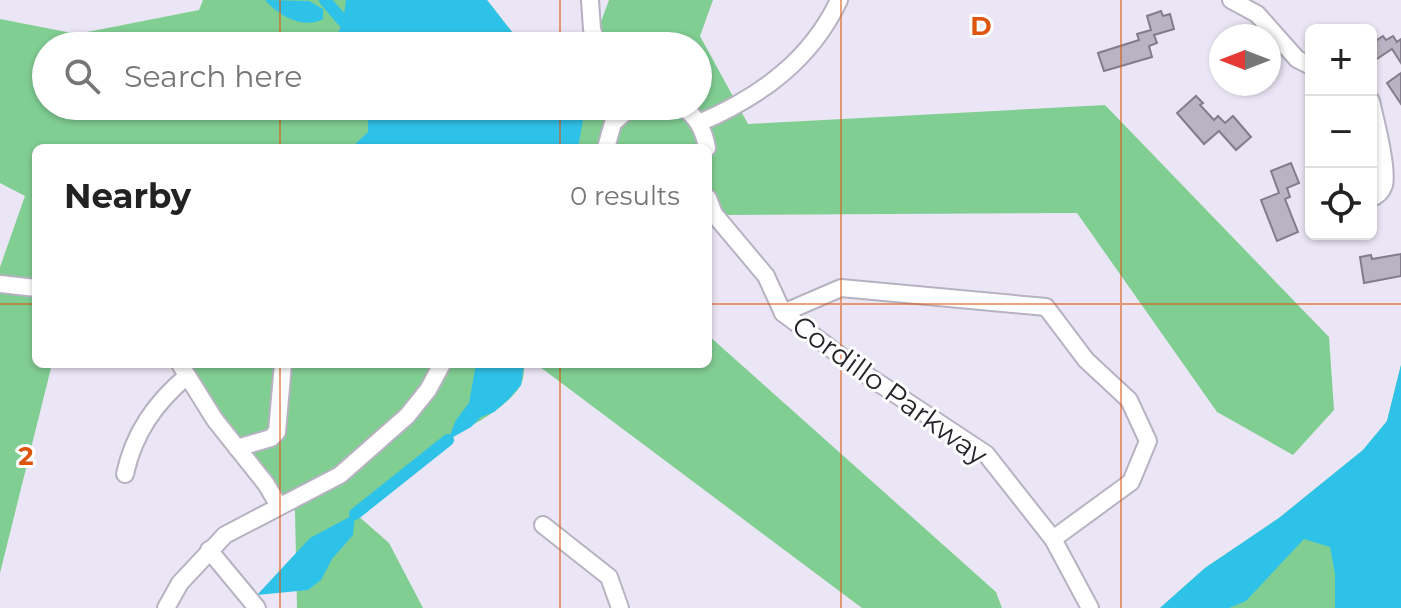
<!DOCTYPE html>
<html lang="en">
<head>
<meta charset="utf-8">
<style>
  body { margin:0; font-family:Montserrat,sans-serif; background:#f6f6f6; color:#222 }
  .controls { position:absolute; right:24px; top:24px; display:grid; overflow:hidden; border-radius:12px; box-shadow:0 2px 6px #0004 }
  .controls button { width:72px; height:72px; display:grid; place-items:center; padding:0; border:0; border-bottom:2px solid #e0e0e0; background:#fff; color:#222; font:40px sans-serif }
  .compass { position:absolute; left:1209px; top:24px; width:72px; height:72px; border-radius:50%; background:#fff; box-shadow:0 2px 6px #0004; rotate:270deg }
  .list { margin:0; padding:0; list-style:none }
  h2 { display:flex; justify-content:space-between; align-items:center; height:104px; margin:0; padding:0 32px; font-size:34px }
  h2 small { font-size:26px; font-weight:400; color:#767676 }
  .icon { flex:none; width:44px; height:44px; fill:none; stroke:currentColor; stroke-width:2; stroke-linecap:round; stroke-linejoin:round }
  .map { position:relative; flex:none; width:1401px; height:608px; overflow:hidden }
  .search { position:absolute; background:#fff; box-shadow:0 2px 6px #0004; left:32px; top:32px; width:680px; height:88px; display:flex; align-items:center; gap:20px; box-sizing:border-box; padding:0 28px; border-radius:44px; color:#767676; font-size:30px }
  .panel { position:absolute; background:#fff; box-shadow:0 2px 6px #0004; left:32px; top:144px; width:680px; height:224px; border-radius:12px }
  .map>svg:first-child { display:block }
  .green { fill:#81ce93 }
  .water { fill:#2fc2e8 }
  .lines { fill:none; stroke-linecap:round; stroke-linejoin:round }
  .canal { stroke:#2fc2e8; stroke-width:12 }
  .building { fill:#b8b4c3; stroke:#817d8b; stroke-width:2 }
  .minor-casing { stroke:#b7b2c1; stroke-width:20 }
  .minor { stroke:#fff; stroke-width:16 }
  .grid { fill:none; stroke:#de560e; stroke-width:2; stroke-opacity:0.55 }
  .labels { text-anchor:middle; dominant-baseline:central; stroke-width:6; stroke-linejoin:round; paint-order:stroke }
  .street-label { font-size:28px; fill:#26242a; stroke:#fff }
  .grid-label { font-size:26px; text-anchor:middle; font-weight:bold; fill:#de560e; stroke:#fff; stroke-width:6; stroke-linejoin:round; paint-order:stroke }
</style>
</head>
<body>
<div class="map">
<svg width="1401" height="608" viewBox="0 0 1401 608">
  <rect width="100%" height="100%" fill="#ebe6f5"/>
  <g class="green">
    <polygon points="203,0 487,0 523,46 46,46 46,106 698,106 698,46 592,46 609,0 713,0 700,36 748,124 1105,105 1329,337 1334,410 1293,455 1217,412 1077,213 725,215 708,224 708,148 36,148 36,364 52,364 0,573 0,267 25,196 0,183 0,19 77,34 199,10"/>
    <polygon points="708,335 996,592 1002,608 862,608 536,364 708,364"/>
    <path d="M184,364h340c0,9 0,17 -5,24 -18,24 -46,36 -70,51 -34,21 -63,50 -93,75l33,29 34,65h-126l-2,-97 -56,-70z"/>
    <polygon points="1401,365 1401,608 1160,608 1205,568 1279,518 1363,450 1387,421"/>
  </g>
  <g class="water">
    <path d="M265,0l44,1 14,8v10c-20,11 -45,-4 -58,-19z"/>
    <polygon points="346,0 487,0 523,46 332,46 343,22"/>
    <polygon points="368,106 573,106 583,120 578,148 351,148 368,132"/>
    <polygon points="476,364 524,364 521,385 508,400 494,412 481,417 471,427 448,440 456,420 469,403"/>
    <polygon points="1401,365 1401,608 1335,608 1335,574 1330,547 1304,539 1246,601 1229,608 1160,608 1205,568 1279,518 1363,450 1387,421"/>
    <polygon points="355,514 353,535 332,559 321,580 308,590 257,595 310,538"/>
  </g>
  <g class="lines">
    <g class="canal">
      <polyline points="325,0 343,21"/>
      <polyline points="355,514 448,440"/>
    </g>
  </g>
  <g class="building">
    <polygon points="1161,11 1163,16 1170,14 1174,29 1154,35 1157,43 1149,46 1152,57 1104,71 1098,53 1139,40 1137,34 1151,30 1147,16"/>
    <polygon points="1371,30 1377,40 1383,36 1386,40 1393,36 1397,42 1401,39 1401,63 1392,49 1371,63"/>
    <polygon points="1401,73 1401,104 1387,83"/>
    <polygon points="1196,96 1203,103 1200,105 1214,120 1218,116 1225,123 1233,116 1251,137 1236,150 1219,131 1204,144 1177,113"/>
    <polygon points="1291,163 1299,183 1287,188 1290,197 1285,199 1298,232 1277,241 1261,200 1279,193 1271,171"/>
    <polygon points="1401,254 1401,276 1364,283 1360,257 1371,255 1372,259"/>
  </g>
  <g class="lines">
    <g class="minor-casing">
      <g id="minor">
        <polyline points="590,0 592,29 597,46"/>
        <polyline points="1231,0 1257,14 1297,59 1311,66"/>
        <path d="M1371,101c4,18 17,67 13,84 -2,6 -7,11 -13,13"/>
        <path d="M680,106c17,9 24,24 27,42"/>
        <path d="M699,123c61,-26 112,-63 140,-123"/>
        <polyline points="606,148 613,123 632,106"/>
        <polyline points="708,198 714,214 766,276 783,313 865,374 986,454 1053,539 1090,608"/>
        <polyline points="0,284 36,288"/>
        <polyline points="783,313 841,288 1046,307 1086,360 1129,400 1148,441 1131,482 1053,539"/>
        <polyline points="180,364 215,420 266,484 279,506"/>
        <polyline points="237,448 271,438 277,432 283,364"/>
        <path d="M125,474c9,-41 30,-71 62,-98"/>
        <polyline points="543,525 609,577 620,608"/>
        <polyline points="209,550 257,608"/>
        <polyline points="166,608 180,583 225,535 340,475 407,416 428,390 442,364"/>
      </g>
    </g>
    <use href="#minor" class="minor"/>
  </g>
  <path class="grid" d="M280,0v46M560,0v46M841,0v608M1121,0v608M280,106v42M560,106v42M0,304h36M708,304h693M280,364v244M560,364v244"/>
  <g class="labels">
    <g class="street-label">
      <text transform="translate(890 390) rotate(36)">Cordillo Parkway</text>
    </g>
  </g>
  <g class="grid-label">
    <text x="981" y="35">D</text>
    <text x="26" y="465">2</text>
  </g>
</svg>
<div class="controls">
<button>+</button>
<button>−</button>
<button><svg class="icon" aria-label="locate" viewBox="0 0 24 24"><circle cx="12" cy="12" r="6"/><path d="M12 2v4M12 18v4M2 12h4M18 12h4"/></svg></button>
</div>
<svg class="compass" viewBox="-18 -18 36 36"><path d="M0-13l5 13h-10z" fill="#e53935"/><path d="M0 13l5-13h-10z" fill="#767676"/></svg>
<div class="search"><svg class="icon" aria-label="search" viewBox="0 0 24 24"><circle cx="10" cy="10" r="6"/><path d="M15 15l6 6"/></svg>Search here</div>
<section class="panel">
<h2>Nearby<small>0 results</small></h2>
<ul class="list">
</ul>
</section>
</div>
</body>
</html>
